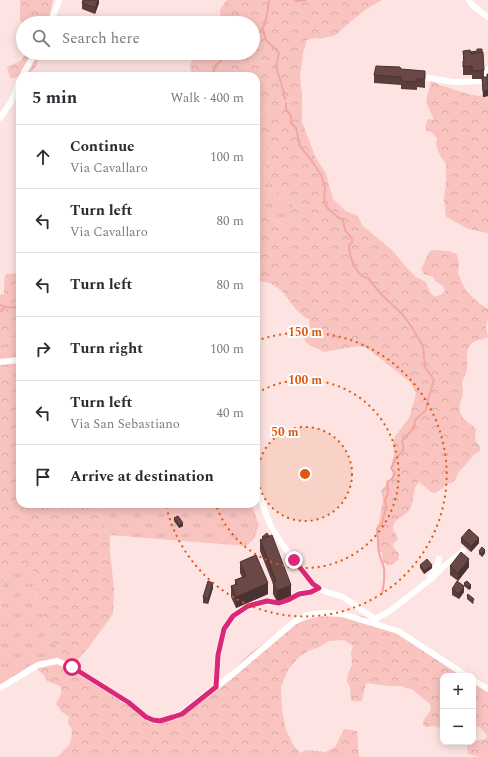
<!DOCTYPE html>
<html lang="en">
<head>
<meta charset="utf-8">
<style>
  body { margin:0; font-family:Spectral,serif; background:#f2f2f3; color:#2b2b33 }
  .controls { position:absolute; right:12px; bottom:12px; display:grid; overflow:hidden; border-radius:8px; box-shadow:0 2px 10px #0003 }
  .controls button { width:36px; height:36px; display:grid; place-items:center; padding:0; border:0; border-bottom:1px solid #e1e1e2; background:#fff; color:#2b2b33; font:20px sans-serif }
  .stop { position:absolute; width:12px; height:12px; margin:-9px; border:3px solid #db2777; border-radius:50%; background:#fff }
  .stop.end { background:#db2777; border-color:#fff; box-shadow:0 1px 4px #0008 }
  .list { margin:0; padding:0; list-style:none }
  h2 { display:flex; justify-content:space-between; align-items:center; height:52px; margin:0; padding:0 16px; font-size:17px }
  h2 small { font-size:13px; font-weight:400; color:#7c7c81 }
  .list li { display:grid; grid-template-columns:26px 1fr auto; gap:12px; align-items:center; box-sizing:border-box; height:64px; padding:0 16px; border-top:1px solid #e1e1e2 }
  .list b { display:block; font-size:15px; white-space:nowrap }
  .list p { margin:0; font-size:13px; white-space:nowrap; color:#7c7c81 }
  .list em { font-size:13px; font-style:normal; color:#7c7c81 }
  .icon { flex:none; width:22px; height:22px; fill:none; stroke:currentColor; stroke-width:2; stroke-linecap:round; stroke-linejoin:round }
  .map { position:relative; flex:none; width:488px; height:757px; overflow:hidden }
  .search { position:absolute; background:#fff; box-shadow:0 2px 10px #0003; left:16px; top:16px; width:244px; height:44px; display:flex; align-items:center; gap:10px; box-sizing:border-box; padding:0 14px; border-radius:22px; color:#7c7c81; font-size:15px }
  .panel { position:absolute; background:#fff; box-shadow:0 2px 10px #0003; left:16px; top:72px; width:244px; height:436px; border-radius:12px }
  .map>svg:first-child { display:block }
  .grass { fill:url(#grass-tufts) }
  .forest { fill:url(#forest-crowns) }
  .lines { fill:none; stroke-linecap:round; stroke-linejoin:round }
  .stream { stroke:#f4a6a0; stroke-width:2 }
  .minor { stroke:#fff; stroke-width:6 }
  .wall { fill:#5b3e3b }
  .shaded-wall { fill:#4a3230 }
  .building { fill:#6a4845; stroke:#4a3230 }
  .route { stroke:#db2777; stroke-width:5 }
  .ring { fill:none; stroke:#e0570e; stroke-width:2; stroke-dasharray:2 4 }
  .centre { fill:#e0570e; stroke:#fff; stroke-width:2 }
  .ring-label { font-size:12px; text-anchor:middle; font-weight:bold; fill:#e0570e; stroke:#fff; stroke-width:4; stroke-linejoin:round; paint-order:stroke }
</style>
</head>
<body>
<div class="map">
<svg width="488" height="757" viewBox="0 0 488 757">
  <defs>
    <pattern id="grass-tufts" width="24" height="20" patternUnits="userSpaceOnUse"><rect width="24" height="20" fill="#f9c4c0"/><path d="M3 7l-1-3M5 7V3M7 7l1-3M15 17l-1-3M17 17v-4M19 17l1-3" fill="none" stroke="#d7a9a6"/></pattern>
    <pattern id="forest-crowns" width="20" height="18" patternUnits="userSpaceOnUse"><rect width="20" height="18" fill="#f9c4c0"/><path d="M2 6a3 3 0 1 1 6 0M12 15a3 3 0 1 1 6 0" fill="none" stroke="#d7a9a6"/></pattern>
  </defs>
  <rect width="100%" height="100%" fill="#fde3e1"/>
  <g class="grass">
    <path d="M269,108l4,1 1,5 -1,5 -3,4 -3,23 1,5 3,4v5c-5,3 -7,6 -7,12l7,7v4l5,8 2,5 3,3 9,4 4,3 -6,11 3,4 -2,5h-5l-7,-5 -9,-4 -12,2v-103c5,-1 8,-5 13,-8z"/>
    <polygon points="19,335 20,336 20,381 3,373 0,369 0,352 8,340"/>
    <polygon points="95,504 251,504 259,525 254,539 246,546 110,535"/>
    <path d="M18,564l8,1 10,9 3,8 -3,11 2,15 4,6 1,6 9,10 2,14 4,2 2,8v8l-28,2 -32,23v-78c2,-11 2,-21 3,-32l8,-9z"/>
  </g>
  <g class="forest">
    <polygon points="20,0 53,0 50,14 49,23 23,23 20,20"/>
    <path d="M227,0h155l-17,10 -21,17 -8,8 -17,4 -3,-1 -9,2 -4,13 -3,24 2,18v27l13,34 11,18 7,25 13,12 12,5 4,9 31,26 13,16 10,10 10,5c3,10 8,21 19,9l-2,-5 -8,-5 -2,-4 -9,-3 -3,-4 8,-18 4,-2 15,1 9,3 2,9 -1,10 8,18 14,13 8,5v11l-1,2 -1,5 2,10c-5,3 -13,2 -17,7 -6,6 -3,16 -4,24 0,5 -4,10 -5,15 0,3 1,6 1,9 0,7 -5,11 -3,19 1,8 10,12 16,18 -1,8 -2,12 4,17v5l-5,3 -16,18 -4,8 -4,3 -4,1 -7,6 -5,3 -4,-1 -12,-10c-8,8 -4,19 -9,27 -6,10 -18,8 -17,22l3,3 2,5 -4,4 -1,4 6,7v5l-7,6h-5l-4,-3 -1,-10h-5v-18l6,-35 -2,-7 2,-4 10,-11 -2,-10 3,-13 -1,-11 2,-7 14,-18 5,-16 2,-9 -6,-11 -43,-34 -9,-2 -34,6 -15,-7 -4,-4 -1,-5c7,-6 6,-8 5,-17 -16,-6 -20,-26 -36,-34 -4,-3 -10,-3 -15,-5h-2v-61c2,0 4,-1 6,-2 7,-2 18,6 22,9h5l2,-5 -3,-4v-4l4,-3 2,-4 -4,-3 -9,-4 -3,-3 -2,-5 -5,-8v-4l-7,-7c0,-6 3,-8 7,-12v-5l-3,-4 -7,-24 3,-4 6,-1c4,-4 4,-7 3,-13 -8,-1 -10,4 -17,7v-40h-64c0,-4 -2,-6 -2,-10 0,-4 4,-7 4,-12l1,-1h58v-30h-32l-1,-14z"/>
    <polygon points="25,53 42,53 35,68 26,76 20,76 20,77 10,78 7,67 22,60"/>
    <path d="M431,78l6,6 31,10 12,2 6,-2 2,1v138l-20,-4 -22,-12 -2,-17 2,-18v-18c-5,-6 -9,-13 -10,-22l2,-3 -7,-7 -4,-1 -2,-5 3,-7 6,1 -8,-18 4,-17z"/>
    <path d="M20,271v65l-2,-1 -10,5 -8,12v-57l4,-1v-10l1,-9c6,-2 10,0 15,-4z"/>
    <path d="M0,369l3,4 17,8v123h75l15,31v17l4,37 -1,25 -24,33 -10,11 -2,10 71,50 9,2 19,-5 35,-22 38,-39 40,-29 40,-11 33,2 41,17 65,43h-25v53l-8,-3 -10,1 -2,-3 1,-5 7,-9 -1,-6 -17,-14 -11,-4h-14l-22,-3 -4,18h-11l-1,-14 -3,-5 1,-9 4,-8 -1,-13 2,-6 -9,-6 -15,1 -10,6 -11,4 -10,7 -10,12 -7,17 1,23 4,20 8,16 6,7 6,-3 19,2 10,-5 9,-18 13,2 2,26h-302l12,-12 2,-5 1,-10 -4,-7 1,-6 -7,-5 -6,-8c3,-7 8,-11 4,-18l-13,-5 -2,-2v-3l-13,-12 27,-2 1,-8 -2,-8 -4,-2 -4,-5 3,-5 -1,-4 -9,-10 -1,-6 -4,-6 -2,-15 3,-11 -3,-8 -10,-9 -8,-1 -7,4 -8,9c-1,11 -1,21 -3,32z"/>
    <polygon points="473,679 488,685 488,757 481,757 468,754 467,747 470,742 485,739 487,736 480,727 473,726"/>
  </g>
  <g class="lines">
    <g class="stream">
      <polyline points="295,0 297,1 306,0"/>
      <polyline points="263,30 266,40 279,53 276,67 283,89 285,99"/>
      <path d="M253,37c14,-5 14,-25 16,-37"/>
      <polyline points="212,76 216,65 223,59 226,53"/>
      <path d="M286,103v6l5,7v7l5,5 4,18 14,18 7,11 4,12 -1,15 4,7 11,9 4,1 2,11 7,9v4l-3,2c0,11 7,32 19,33l13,16 22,21 8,11 12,20 2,21 9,13 -7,23 -1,7 -11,10 -1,8 -12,13c4,12 -2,11 -7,18 -2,3 -1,6 -4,9l4,5 -3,6 -5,3c1,8 3,11 -2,17l1,8 -4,17c-8,3 -4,10 -4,16 0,6 0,11 2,16 1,4 3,8 4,12 1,9 0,17 -2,26"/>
      <path d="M0,305c6,3 15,4 20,0"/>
      <polyline points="0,312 4,307"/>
    </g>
    <g class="minor">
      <polyline points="469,0 473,6 488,17"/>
      <polyline points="50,23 57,6 59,0"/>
      <polyline points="22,76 35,53"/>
      <polyline points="428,78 454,82 485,81 488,69"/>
      <polyline points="0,118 11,102 20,79"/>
      <polyline points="0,362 20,360"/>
      <polyline points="256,483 265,512 272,528 282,544 313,584 324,591 343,597 375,619 376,624"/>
      <polyline points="430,577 436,568 439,559"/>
      <polyline points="375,619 390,611 431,579 443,567 463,551"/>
      <polyline points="473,680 488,689"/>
      <polyline points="216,687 218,655 224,629 233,616 248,606 267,601 279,603 288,600 299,593 311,592 319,588"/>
      <polyline points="0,688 38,665 57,661 72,667 128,702 146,717 153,720 160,721 173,717 182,713 233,674 294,622 307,615 324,613 342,614 398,631 467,676"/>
    </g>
  </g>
  <g class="wall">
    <polygon points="99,0 99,3 95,14 82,9 82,3"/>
    <polygon points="463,51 470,52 484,70 484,77 487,77 488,74 488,96 483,97 482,79 472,79 472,75 463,75"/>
    <polygon points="401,69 425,79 425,88 417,87 417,90 401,89 401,85 374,83 374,75"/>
    <polygon points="174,518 183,526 179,528 174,521"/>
    <polygon points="262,537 291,596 277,602 273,594 273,584 260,551 260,540 262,539"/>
    <polygon points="461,538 479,543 471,552 461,543"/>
    <polygon points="479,551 485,553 482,557 479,554"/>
    <polygon points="240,562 268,594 236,608 231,597 231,586 235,585 235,580 242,577 240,573"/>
    <polygon points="420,565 432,568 424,574 420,568"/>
    <polygon points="450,566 469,567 458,581 450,575"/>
    <polygon points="464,583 471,588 469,590 464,586"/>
    <polygon points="213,588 208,604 203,603 203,597"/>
    <polygon points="452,589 464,592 459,599 452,595"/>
    <polygon points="467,596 474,602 473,604 467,599"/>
  </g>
  <g class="shaded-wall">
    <polygon points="98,0 99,0 99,3 95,14 95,8"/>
    <polygon points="488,90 488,96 483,97 483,91"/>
    <polygon points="183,523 183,526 179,528 179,525"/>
    <polygon points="479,538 479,543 471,552 471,546"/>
    <polygon points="485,550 485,553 482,557 482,554"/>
    <polygon points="469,559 469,567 458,581 458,573"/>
    <polygon points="432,565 432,568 424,574 424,571"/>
    <polygon points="213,583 213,588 208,604 208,599"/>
    <polygon points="268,583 268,594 236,608 236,597"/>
    <polygon points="291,585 291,596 277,602 277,591"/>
    <polygon points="471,585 471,588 469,590 469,587"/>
    <polygon points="464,586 464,592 459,599 459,594"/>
  </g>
  <g class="building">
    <polygon points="83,0 98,0 95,8 82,3"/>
    <polygon points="477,49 482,49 482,52 471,54 470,52 477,51"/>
    <polygon points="470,50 471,54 483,52 484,70 472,71 472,66 463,67 463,61 464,61 463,51"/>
    <polygon points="376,66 400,67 401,69 425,71 425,79 417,79 417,82 401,81 401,77 374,75"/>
    <polygon points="487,74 488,74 488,90 483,91 482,77 487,77"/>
    <polygon points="178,516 183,523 179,525 174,518"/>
    <polygon points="469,529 479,538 471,546 461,538"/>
    <polygon points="267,533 269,536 263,538 262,537"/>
    <polygon points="272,535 291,585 277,591 273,583 276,581 260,540"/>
    <polygon points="482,547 485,550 482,554 479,551"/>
    <polygon points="461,552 469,559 458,573 450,566"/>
    <polygon points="256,555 268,583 236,597 231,586 237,584 235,580 246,576 240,562"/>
    <polygon points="427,559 432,565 424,571 420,565"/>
    <polygon points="208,581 213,583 208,599 203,597"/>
    <polygon points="457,581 464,586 459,594 452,589"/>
    <polygon points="467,581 471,585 469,587 464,583"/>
    <polygon points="468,594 474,599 473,601 467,596"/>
  </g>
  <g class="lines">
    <polyline class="route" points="72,667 128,702 146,717 153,720 160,721 173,717 182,714 216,687 218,655 224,629 233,616 248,606 267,601 279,603 288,600 299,594 311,592 319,588 313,584 294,560"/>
  </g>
  <circle cx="305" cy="474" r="47" fill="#e0570e" fill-opacity=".12"/>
  <g class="ring">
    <circle cx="305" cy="474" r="47"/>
    <path d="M257 393A94 94 0 1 1 216 505"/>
    <path d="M256 341A142 142 0 1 1 166 505"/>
  </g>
  <circle cx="305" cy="474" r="6" class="centre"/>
  <g class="ring-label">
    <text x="305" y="336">150 m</text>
    <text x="305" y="384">100 m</text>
    <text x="285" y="436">50 m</text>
  </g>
</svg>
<div class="controls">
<button>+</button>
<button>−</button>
</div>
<div class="stop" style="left:72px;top:667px"></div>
<div class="stop end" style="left:294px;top:560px"></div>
<div class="search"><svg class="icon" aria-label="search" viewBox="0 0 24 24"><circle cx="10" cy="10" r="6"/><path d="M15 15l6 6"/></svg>Search here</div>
<section class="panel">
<h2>5 min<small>Walk · 400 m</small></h2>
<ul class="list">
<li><svg class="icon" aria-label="ahead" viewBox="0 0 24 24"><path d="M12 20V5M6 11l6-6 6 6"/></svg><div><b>Continue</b><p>Via Cavallaro</p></div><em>100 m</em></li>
<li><svg class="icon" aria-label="left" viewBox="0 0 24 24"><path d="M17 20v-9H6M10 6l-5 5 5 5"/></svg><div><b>Turn left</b><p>Via Cavallaro</p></div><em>80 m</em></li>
<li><svg class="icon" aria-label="left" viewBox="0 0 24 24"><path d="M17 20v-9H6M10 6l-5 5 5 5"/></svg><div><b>Turn left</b></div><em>80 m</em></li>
<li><svg class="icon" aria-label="right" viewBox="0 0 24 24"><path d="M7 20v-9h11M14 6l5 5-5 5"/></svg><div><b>Turn right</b></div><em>100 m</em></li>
<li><svg class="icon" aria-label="left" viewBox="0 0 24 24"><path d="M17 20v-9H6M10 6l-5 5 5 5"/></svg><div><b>Turn left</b><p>Via San Sebastiano</p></div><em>40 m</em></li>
<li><svg class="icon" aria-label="arrive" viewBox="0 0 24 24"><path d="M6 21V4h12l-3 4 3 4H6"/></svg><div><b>Arrive at destination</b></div></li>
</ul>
</section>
</div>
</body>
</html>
